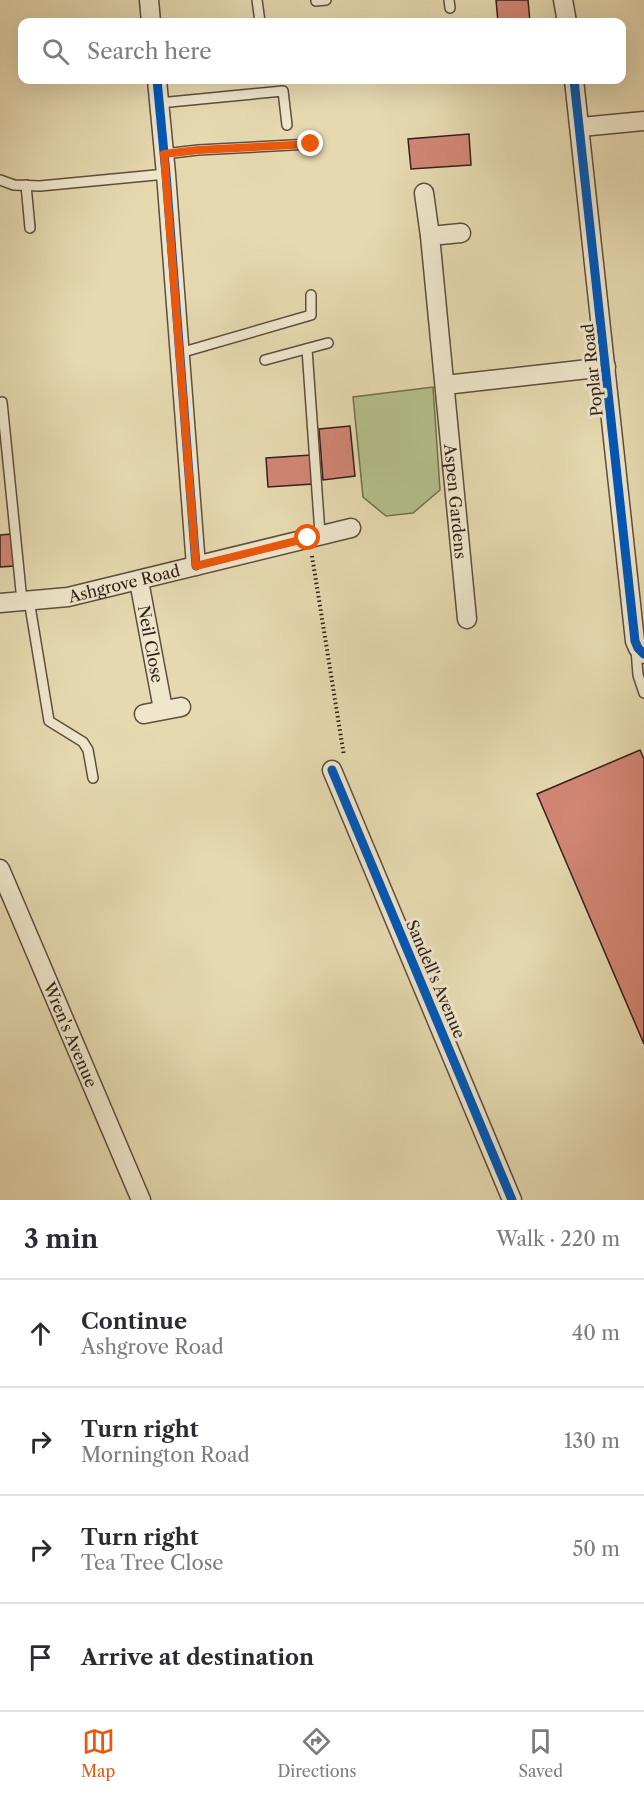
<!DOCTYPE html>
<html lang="en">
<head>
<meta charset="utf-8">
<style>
  body { margin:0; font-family:"Libre Caslon Text",serif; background:#f2f2f3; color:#2b2b33 }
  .stop { position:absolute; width:18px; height:18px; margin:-14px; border:4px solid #ea580c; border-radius:50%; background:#fff }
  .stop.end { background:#ea580c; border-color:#fff; box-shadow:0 2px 6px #0008 }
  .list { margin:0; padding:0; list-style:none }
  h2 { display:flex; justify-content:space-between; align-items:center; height:78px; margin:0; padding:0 24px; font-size:26px }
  h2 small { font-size:20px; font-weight:400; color:#7c7c81 }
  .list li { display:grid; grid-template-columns:39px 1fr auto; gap:18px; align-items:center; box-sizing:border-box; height:108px; padding:0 24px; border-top:2px solid #e1e1e2 }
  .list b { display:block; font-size:22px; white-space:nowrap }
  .list p { margin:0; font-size:20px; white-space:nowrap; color:#7c7c81 }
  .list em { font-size:20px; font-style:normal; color:#7c7c81 }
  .icon { flex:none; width:33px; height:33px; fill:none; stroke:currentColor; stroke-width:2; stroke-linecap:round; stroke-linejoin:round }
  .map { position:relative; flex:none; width:644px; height:1200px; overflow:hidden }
  .search { position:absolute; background:#fff; box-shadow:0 6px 24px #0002; left:18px; right:18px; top:18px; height:66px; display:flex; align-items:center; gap:15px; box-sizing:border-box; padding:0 21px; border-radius:12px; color:#7c7c81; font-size:22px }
  .sheet { height:510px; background:#fff }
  nav { display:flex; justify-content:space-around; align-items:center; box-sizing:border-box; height:84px; border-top:2px solid #e1e1e2; background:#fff; font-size:16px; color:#7c7c81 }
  nav a { display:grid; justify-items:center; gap:3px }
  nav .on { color:#ea580c }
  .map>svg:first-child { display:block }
  .green { fill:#b3bf8c; stroke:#727052; stroke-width:1.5 }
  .building { fill:#d28674; stroke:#312018; stroke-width:1.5 }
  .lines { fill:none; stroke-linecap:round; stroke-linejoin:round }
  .lane-casing { stroke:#5e4e3e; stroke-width:12 }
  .street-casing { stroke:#5e4e3e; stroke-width:21 }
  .path { stroke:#312018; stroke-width:4; stroke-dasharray:1.5 3; stroke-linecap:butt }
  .lane { stroke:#efe6cc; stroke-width:9 }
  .street { stroke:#efe6cc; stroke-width:18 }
  .cycleway-casing { stroke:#efe6cc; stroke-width:13 }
  .cycleway { stroke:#0057b8; stroke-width:9 }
  .route { stroke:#ea580c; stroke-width:8 }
  .labels { text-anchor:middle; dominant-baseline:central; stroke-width:6; stroke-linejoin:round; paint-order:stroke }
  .street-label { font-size:16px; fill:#312018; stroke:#efe6cc }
</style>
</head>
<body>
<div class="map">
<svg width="644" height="1200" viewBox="0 0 644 1200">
  <rect width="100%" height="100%" fill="#e6d9b0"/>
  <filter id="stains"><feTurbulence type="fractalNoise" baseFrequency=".00333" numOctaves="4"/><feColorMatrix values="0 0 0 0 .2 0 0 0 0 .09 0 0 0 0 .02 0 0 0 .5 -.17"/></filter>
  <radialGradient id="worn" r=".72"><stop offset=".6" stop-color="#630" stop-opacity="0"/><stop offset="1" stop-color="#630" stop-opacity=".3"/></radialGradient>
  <polygon class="green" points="433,387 440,490 413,513 386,516 363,497 353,397"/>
  <g class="building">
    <polygon points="496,0 528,0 530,22 498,22"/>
    <polygon points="469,134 471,165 411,169 408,139"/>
    <polygon points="350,426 355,476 323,480 319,429"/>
    <polygon points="311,455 313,484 268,487 266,458"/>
    <polygon points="12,534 15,566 0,567 0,535"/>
    <polygon points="640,750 644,759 644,1044 537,794"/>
  </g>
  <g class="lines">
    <g class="lane-casing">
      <g id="lane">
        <polyline points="257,0 260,22"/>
        <polyline points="449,0 450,8"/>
        <polyline points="316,1 326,0"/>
        <polyline points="159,103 283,91 287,125"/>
        <polyline points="164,154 198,150 311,144"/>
        <polyline points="0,180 14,185 40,186 166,174"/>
        <polyline points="26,185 30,228"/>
        <polyline points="307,349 320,534"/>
        <polyline points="180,353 311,315 311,295"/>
        <polyline points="265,360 328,343"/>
        <polyline points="2,402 22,601"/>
        <polyline points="29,600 49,721 83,742 88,750 93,778"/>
        <polyline points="636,649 638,675 644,693"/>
      </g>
    </g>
    <g class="street-casing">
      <g id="street">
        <polyline points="149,0 151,22"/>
        <polyline points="563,0 567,22"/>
        <polyline points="157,80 166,174 196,566"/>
        <polyline points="574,80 635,641 638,648 644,654"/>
        <polyline points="581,127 644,121"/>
        <path id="s1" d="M424,193l6,43 37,383"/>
        <polyline points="430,236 461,233"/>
        <polyline points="445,385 606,367"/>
        <path id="s2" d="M139,581l24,128"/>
        <path id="s3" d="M0,603l68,-6 283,-69"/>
        <polyline points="144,714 181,707"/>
        <polyline points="332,770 512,1200"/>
        <path id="s4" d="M0,869l141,331"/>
      </g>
    </g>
    <polyline class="path" points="312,556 344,756"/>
    <use href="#lane" class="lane"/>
    <use href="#street" class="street"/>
    <g class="cycleway-casing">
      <g id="cycleway">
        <polyline points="157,80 166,174 196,566"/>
        <polyline points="574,80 635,641 638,648 644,654"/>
        <polyline points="332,770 512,1200"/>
      </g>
    </g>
    <use href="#cycleway" class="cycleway"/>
  </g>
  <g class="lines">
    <polyline class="route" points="308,538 196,566 164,154 198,150 311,144"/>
  </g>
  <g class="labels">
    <g class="street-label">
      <text transform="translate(592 370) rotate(-96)">Poplar Road</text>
      <text stroke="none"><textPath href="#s1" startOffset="310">Aspen Gardens</textPath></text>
      <text stroke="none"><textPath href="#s3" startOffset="126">Ashgrove Road</textPath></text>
      <text stroke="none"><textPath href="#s2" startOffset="64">Neil Close</textPath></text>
      <text transform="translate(436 979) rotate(67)">Sandell's Avenue</text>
      <text stroke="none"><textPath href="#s4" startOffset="180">Wren's Avenue</textPath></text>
    </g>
  </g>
  <rect width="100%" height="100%" filter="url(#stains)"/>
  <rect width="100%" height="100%" fill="url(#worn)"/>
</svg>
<div class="stop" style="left:308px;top:538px"></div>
<div class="stop end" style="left:311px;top:144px"></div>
<div class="search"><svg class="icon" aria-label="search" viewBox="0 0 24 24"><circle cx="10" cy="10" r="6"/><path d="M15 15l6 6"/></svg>Search here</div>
</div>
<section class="sheet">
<h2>3 min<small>Walk · 220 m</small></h2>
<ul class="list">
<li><svg class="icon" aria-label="ahead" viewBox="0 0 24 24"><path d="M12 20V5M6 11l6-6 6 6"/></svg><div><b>Continue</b><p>Ashgrove Road</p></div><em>40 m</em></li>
<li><svg class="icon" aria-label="right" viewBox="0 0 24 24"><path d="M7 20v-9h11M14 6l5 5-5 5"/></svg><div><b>Turn right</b><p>Mornington Road</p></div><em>130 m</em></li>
<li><svg class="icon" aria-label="right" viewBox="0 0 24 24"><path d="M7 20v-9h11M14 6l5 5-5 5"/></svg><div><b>Turn right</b><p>Tea Tree Close</p></div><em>50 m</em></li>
<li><svg class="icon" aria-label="arrive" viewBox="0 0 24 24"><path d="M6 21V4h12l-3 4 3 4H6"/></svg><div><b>Arrive at destination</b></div></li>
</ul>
</section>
<nav>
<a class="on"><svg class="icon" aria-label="map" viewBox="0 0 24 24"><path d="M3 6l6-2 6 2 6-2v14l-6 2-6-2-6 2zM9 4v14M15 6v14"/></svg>Map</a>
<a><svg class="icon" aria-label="directions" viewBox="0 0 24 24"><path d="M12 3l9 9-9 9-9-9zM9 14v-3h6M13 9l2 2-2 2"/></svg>Directions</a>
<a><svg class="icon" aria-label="saved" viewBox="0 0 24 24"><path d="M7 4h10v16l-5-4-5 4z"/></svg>Saved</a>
</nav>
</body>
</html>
